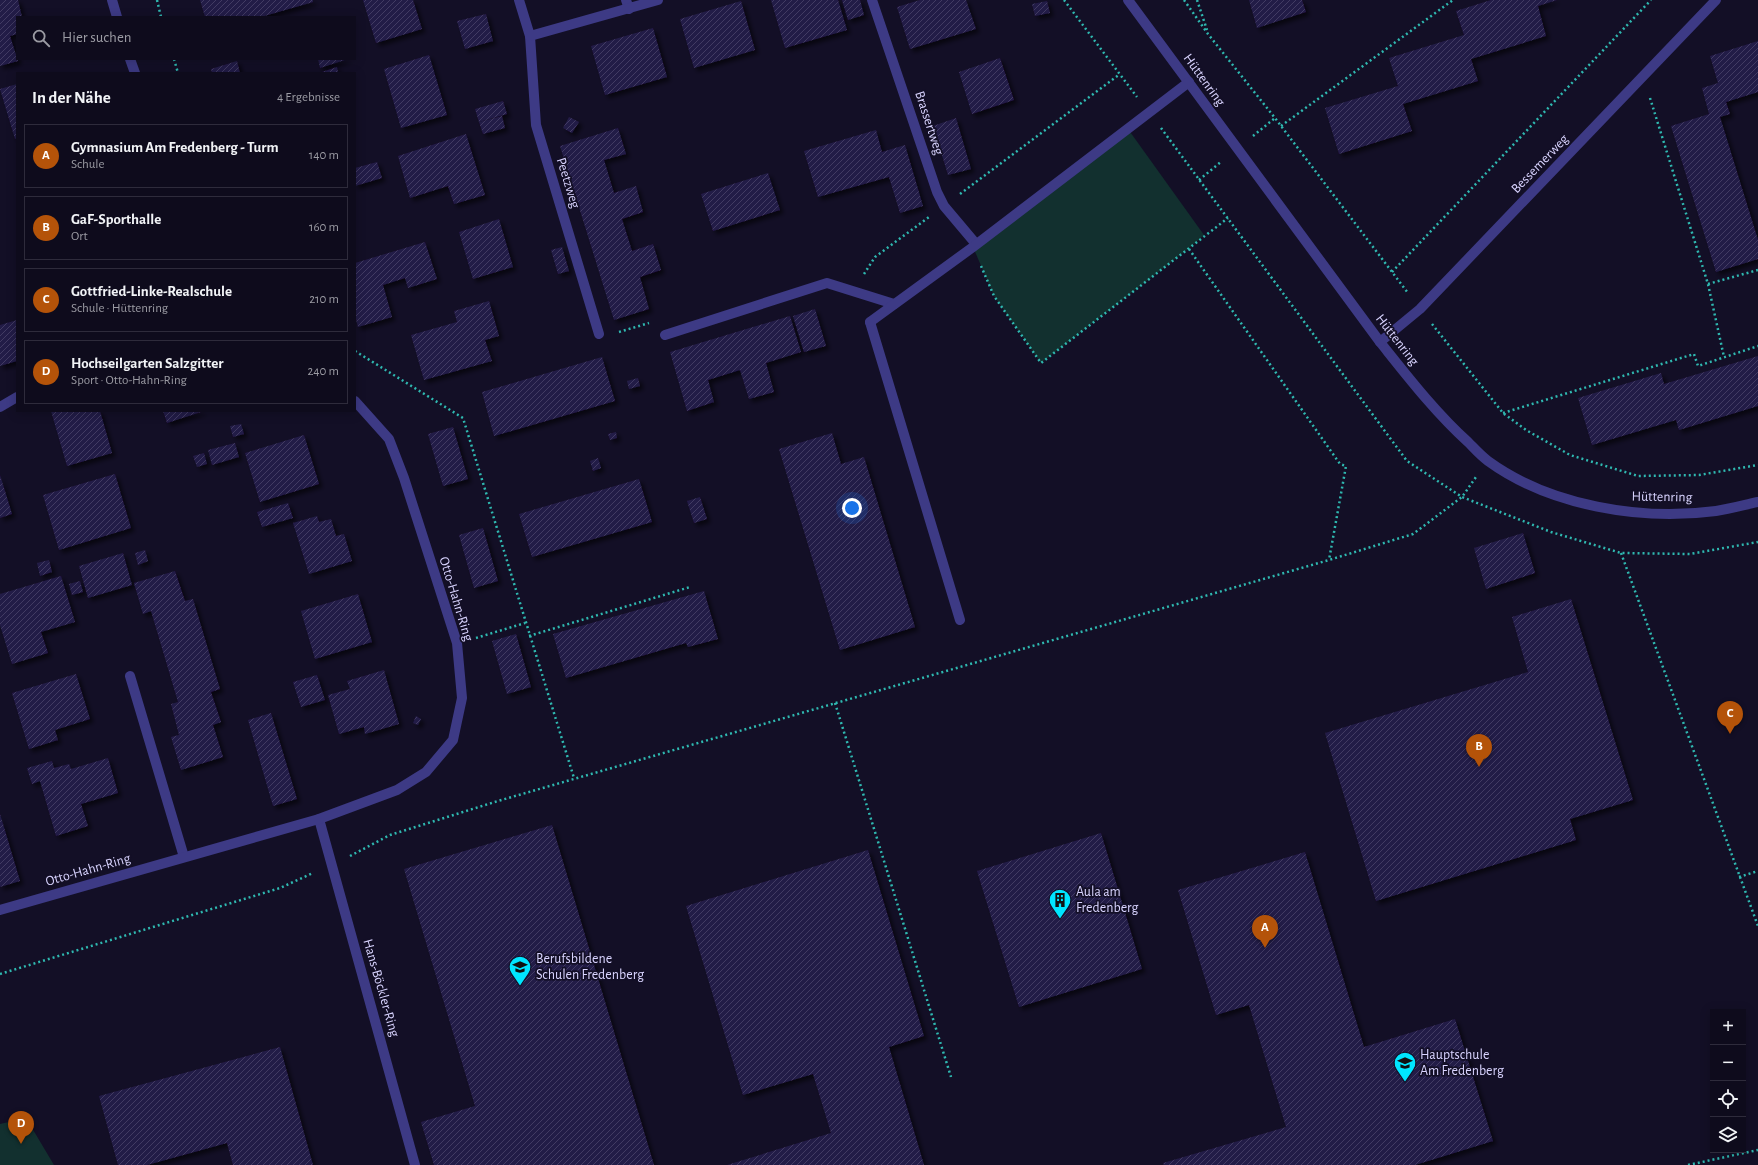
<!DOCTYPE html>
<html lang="de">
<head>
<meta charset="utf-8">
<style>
  body { margin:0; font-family:"Alegreya Sans",sans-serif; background:#171425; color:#f1f3f6 }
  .controls { position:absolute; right:12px; bottom:12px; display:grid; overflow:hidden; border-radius:0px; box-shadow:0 2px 10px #0003 }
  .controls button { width:36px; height:36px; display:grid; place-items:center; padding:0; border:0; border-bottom:1px solid #2e2b3b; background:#0e0b1c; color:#f1f3f6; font:20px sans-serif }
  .you { position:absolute; left:852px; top:508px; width:14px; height:14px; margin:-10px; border:3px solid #fff; border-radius:50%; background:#1a73e8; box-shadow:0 0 0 6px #1a73e833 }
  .badge { display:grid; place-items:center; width:26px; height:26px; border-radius:50%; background:#b45309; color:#fff; font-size:13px; font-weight:700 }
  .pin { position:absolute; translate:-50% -33px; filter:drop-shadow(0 1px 2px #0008) }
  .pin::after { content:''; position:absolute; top:21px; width:14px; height:12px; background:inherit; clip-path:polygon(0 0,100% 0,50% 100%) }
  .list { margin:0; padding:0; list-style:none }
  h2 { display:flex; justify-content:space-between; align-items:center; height:52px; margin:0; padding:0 16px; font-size:17px }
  h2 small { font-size:13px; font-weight:400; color:#9b9ba3 }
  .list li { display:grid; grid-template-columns:26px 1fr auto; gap:12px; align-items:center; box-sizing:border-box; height:64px; margin:0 8px 8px; padding:0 8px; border:1px solid #2e2b3b; border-radius:0px }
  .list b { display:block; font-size:15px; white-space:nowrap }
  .list p { margin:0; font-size:13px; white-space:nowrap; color:#9b9ba3 }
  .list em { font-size:13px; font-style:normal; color:#9b9ba3 }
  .icon { flex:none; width:22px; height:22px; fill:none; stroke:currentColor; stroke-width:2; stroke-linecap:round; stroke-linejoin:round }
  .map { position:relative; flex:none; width:1758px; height:1165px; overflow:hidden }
  .search { position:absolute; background:#0e0b1c; box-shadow:0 2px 10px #0003; left:16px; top:16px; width:340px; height:44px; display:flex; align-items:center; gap:10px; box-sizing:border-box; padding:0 14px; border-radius:0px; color:#9b9ba3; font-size:15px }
  .panel { position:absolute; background:#0e0b1c; box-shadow:0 2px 10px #0003; left:16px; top:72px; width:340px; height:340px; border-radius:0px }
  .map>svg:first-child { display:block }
  .green { fill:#12302f }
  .building { fill:url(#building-hatch); filter:url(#shadow) }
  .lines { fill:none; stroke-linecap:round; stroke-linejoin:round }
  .path { stroke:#2fb8b0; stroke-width:2.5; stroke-dasharray:2 3; stroke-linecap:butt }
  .service { stroke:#3d3a85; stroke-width:10 }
  .minor { stroke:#3d3a85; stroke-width:10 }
  .labels { text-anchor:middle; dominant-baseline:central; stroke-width:3.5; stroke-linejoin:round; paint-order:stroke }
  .street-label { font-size:14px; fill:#d9d4ff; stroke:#130f26 }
  .poi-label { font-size:14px; fill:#d9d4ff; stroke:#130f26; text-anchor:start }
</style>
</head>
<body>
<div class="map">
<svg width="1758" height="1165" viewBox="0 0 1758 1165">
  <defs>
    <pattern id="building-hatch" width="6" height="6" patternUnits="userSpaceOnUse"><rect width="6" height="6" fill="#241b47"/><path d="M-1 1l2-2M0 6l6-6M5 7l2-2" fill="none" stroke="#433b63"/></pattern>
    <filter id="shadow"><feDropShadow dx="3.5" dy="3.5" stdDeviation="2" flood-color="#0009"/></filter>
  </defs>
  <rect width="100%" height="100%" fill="#130f26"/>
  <g class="green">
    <polygon points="1128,129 1204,235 1188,249 1041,363 994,296 973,247"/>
    <polygon points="26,1118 54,1165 0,1165 0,1124"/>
  </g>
  <g class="building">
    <polygon points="0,0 18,0 22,17 17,17 17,34 10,36 18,61 0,66"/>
    <polygon points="200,0 313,0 313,2 261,17 205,17"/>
    <polygon points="363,0 413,0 422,29 376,43"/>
    <polygon points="771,0 838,0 847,30 785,48"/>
    <polygon points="842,0 860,0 864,15 848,20"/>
    <polygon points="920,0 966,0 976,29 910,49 897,7"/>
    <polygon points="1249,0 1302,0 1306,12 1257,28"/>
    <polygon points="1491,0 1557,0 1538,6 1546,36 1471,59 1478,81 1403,104 1412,131 1339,154 1325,108 1398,86 1389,58 1464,35 1456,11"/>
    <polygon points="741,1 755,50 694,68 680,19"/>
    <polygon points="1047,1 1050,13 1035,16 1032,4"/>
    <polygon points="486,14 493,41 465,49 457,21"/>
    <polygon points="653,28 667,77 605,95 591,46"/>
    <polygon points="1758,41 1758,92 1726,102 1730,114 1720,117 1758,240 1758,259 1716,272 1671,126 1709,114 1702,88 1718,83 1710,56"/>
    <polygon points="429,55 447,115 401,128 384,69"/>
    <polygon points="1000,58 1014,100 972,114 959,72"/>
    <polygon points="318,59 348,59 320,68"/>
    <polygon points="237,61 240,73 212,73 211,69"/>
    <polygon points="337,67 338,73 319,73"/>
    <polygon points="17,84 17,138 15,139 0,89"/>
    <polygon points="503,101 507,114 479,122 475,109"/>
    <polygon points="502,116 505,128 483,134 479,122"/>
    <polygon points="569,117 579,122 572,133 563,128"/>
    <polygon points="956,118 971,169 948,175 933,126"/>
    <polygon points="618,128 626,154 604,160 614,193 636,186 643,212 622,219 632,251 653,244 661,270 640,277 649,309 614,320 560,146"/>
    <polygon points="876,130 882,152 905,145 923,206 900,213 889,177 818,197 804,151"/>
    <polygon points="466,134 485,195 454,204 448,186 410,198 398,156"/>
    <polygon points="377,162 382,178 355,186 355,168"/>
    <polygon points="768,173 780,210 713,231 701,194"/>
    <polygon points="499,219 513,267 473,279 459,232"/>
    <polygon points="425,242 437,279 408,288 405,278 383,285 392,317 358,327 355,316 355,263"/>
    <polygon points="562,247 569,271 558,274 551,250"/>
    <polygon points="489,301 499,336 485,340 492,361 424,380 411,335 457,322 454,311"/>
    <polygon points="815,309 826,346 804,352 793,316"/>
    <polygon points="790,316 801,352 766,363 774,392 749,399 740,370 708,380 714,402 687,411 670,352"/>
    <polygon points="17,320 17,361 0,366 0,325"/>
    <polygon points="1758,356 1758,406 1679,430 1676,420 1592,445 1578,398 1661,373 1664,384"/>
    <polygon points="602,357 615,401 494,436 482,392"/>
    <polygon points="638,378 640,386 629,389 627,381"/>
    <polygon points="51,411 100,411 112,453 67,466"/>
    <polygon points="163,411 204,411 167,423"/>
    <polygon points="241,424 244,434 233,437 230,426"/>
    <polygon points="453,427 468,479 443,486 428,434"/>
    <polygon points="616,432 617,438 610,440 608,434"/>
    <polygon points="832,433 841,464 864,457 915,627 840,650 779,449"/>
    <polygon points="304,435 319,484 260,502 245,453"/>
    <polygon points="235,443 239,457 212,465 208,450"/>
    <polygon points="204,453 207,464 197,467 193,456"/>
    <polygon points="598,458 601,468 593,471 590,461"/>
    <polygon points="115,474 131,528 59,550 43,495"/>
    <polygon points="0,475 12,514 0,518"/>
    <polygon points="639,479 652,522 532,557 519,514"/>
    <polygon points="700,497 707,519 694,523 687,501"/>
    <polygon points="288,503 293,518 262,527 257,512"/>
    <polygon points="317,516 319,522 331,519 336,536 344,534 352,561 309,574 293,523"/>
    <polygon points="483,528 498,581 474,588 459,535"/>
    <polygon points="1523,533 1535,573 1486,589 1474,548"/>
    <polygon points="145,550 148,561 138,565 135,553"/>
    <polygon points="123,553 132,585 88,598 79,566"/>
    <polygon points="49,560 52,572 40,576 37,563"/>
    <polygon points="175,571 185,601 193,599 220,689 211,692 221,722 213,725 223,757 181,770 171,737 179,735 171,704 178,702 151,611 143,614 134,583"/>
    <polygon points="61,576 75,622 41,632 48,653 12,664 0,625 0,594"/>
    <polygon points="80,581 83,592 72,595 69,584"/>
    <polygon points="704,591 718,639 688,647 686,643 566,678 553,634"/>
    <polygon points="358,594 372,642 315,659 301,611"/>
    <polygon points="1571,599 1633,800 1570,819 1576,840 1376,901 1325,733 1528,672 1512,617"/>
    <polygon points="516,634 531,687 507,694 492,641"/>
    <polygon points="384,670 399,724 365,734 364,727 339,734 328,695 350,689 347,681"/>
    <polygon points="76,674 90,719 55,730 58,740 29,749 12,693"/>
    <polygon points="317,675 325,700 301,707 293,682"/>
    <polygon points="271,713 297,799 273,806 248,720"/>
    <polygon points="416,716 421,719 418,725 413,723"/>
    <polygon points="108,758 118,793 81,804 88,826 56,836 40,781 32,784 27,768 52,761 54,768 69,764 71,769"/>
    <polygon points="0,814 20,881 0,887"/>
    <polygon points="552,825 654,1165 434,1165 421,1122 475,1106 404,869"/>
    <polygon points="1101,833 1142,969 1019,1007 977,871"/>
    <polygon points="868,850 924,1036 889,1047 924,1165 727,1165 831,1133 813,1074 743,1095 686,906"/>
    <polygon points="1305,852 1364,1047 1455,1019 1493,1141 1415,1165 1164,1165 1163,1163 1286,1127 1249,1005 1216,1015 1178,890"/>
    <polygon points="280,1047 313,1165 233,1165 227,1143 147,1165 118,1165 99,1096"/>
  </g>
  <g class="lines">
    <g class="path">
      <polyline points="157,0 161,17"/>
      <polyline points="1064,0 1137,97"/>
      <polyline points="1184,0 1208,34 1275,118 1408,293"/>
      <polyline points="1197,0 1207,30"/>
      <polyline points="174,59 178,73"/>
      <polyline points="1650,98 1708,284 1724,357"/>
      <polyline points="1281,126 1453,0"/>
      <polyline points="1161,128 1407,461 1462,497 1551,532 1621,553 1690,554 1758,542"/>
      <polyline points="1253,136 1275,118"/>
      <polyline points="1199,180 1222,161"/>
      <polyline points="960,194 1120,74"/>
      <polyline points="1189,249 1340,464 1346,466 1329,560"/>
      <polyline points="981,266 994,296 1041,363 1228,218"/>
      <polyline points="1392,272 1651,0"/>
      <polyline points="864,274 875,257 929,217"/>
      <polyline points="1708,284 1758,270"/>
      <polyline points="1432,324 1503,413 1526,430 1570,455 1638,476 1699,475 1758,465"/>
      <polyline points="619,332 649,323"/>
      <polyline points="355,351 463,418 574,778"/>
      <polyline points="1503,413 1694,354 1698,366 1758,346"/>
      <polyline points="1621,553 1758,926"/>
      <polyline points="529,636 690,587"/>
      <polyline points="476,638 525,623"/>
      <polyline points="835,703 951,1077"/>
      <polyline points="350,856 390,835 498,801 1329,560 1413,534 1462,497 1476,477"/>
      <polyline points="1739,877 1758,871"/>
      <polyline points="0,974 280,888 313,873"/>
      <polyline points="1688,1165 1758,1150"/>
    </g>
    <g class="service">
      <polyline points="626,0 629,9"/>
      <polyline points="872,0 937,192 944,206 976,244"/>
      <polyline points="530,36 536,125 599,334"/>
      <polyline points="870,322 960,620"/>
      <polyline points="665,335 827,283 894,304"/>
      <polyline points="319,819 415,1165"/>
    </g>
    <g class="minor">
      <polyline points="112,0 117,17"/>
      <polyline points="519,0 530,36 658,0"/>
      <path d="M1128,0l252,342c28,35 55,70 88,100 6,6 12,13 20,19 62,45 153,60 228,50 14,-2 28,-6 42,-9"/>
      <polyline points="130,59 135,73"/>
      <polyline points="870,322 973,247 1189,82"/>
      <polyline points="1380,342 1420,309 1716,0"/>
      <polyline points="0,407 17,397"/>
      <polyline points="130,676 184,857"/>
      <polyline points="0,910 319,819 397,790 426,772 453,740 462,698 457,643 404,478 389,439 355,401"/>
    </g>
  </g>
  <defs>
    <g id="building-pin" transform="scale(1.15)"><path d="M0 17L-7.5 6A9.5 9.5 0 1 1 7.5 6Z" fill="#00e5ff" stroke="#130f26"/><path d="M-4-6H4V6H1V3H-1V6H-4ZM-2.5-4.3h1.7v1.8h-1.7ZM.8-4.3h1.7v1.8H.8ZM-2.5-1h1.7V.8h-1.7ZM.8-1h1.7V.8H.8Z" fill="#111"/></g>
    <g id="school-pin" transform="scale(1.15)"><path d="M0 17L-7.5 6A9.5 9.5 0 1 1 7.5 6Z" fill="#00e5ff" stroke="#130f26"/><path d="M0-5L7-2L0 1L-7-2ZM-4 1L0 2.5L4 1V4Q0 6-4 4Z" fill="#111"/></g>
  </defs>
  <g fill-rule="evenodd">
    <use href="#building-pin" x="1060" y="900"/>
    <use href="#school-pin" x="520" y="967"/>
    <use href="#school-pin" x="1405" y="1063"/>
  </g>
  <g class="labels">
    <g class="street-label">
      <text transform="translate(1204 80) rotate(54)">Hüttenring</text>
      <text transform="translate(929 123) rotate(72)">Brassertweg</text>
      <text transform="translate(1540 164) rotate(-46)">Bessemerweg</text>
      <text transform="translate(568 183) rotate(73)">Peetzweg</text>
      <text transform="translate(1397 340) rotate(52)">Hüttenring</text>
      <text transform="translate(1662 497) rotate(1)">Hüttenring</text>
      <text transform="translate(456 599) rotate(73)">Otto-Hahn-Ring</text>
      <text transform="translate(88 870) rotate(-16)">Otto-Hahn-Ring</text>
      <text transform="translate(381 988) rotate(74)">Hans-Böckler-Ring</text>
    </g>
    <g class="poi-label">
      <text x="1076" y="892">Aula am<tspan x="1076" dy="16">Fredenberg</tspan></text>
      <text x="536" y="959">Berufsbildene<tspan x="536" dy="16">Schulen Fredenberg</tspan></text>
      <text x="1420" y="1055">Hauptschule<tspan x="1420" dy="16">Am Fredenberg</tspan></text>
    </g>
  </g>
</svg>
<div class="controls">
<button>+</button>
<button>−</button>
<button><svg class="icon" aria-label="locate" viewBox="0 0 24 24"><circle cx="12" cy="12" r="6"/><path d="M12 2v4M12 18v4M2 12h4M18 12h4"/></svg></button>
<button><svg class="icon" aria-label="layers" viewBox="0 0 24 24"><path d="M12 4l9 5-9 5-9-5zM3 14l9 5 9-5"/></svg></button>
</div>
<div class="you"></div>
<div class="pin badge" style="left:1265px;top:948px">A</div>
<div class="pin badge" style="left:1479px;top:767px">B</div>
<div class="pin badge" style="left:1730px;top:734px">C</div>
<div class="pin badge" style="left:21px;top:1144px">D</div>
<div class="search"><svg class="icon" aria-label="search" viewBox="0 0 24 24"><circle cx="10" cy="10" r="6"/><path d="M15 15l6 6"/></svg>Hier suchen</div>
<section class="panel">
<h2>In der Nähe<small>4 Ergebnisse</small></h2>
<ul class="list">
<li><span class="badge">A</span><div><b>Gymnasium Am Fredenberg - Turm</b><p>Schule</p></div><em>140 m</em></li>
<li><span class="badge">B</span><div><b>GaF-Sporthalle</b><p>Ort</p></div><em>160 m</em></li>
<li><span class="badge">C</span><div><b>Gottfried-Linke-Realschule</b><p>Schule · Hüttenring</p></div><em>210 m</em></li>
<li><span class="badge">D</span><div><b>Hochseilgarten Salzgitter</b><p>Sport · Otto-Hahn-Ring</p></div><em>240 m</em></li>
</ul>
</section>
</div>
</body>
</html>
